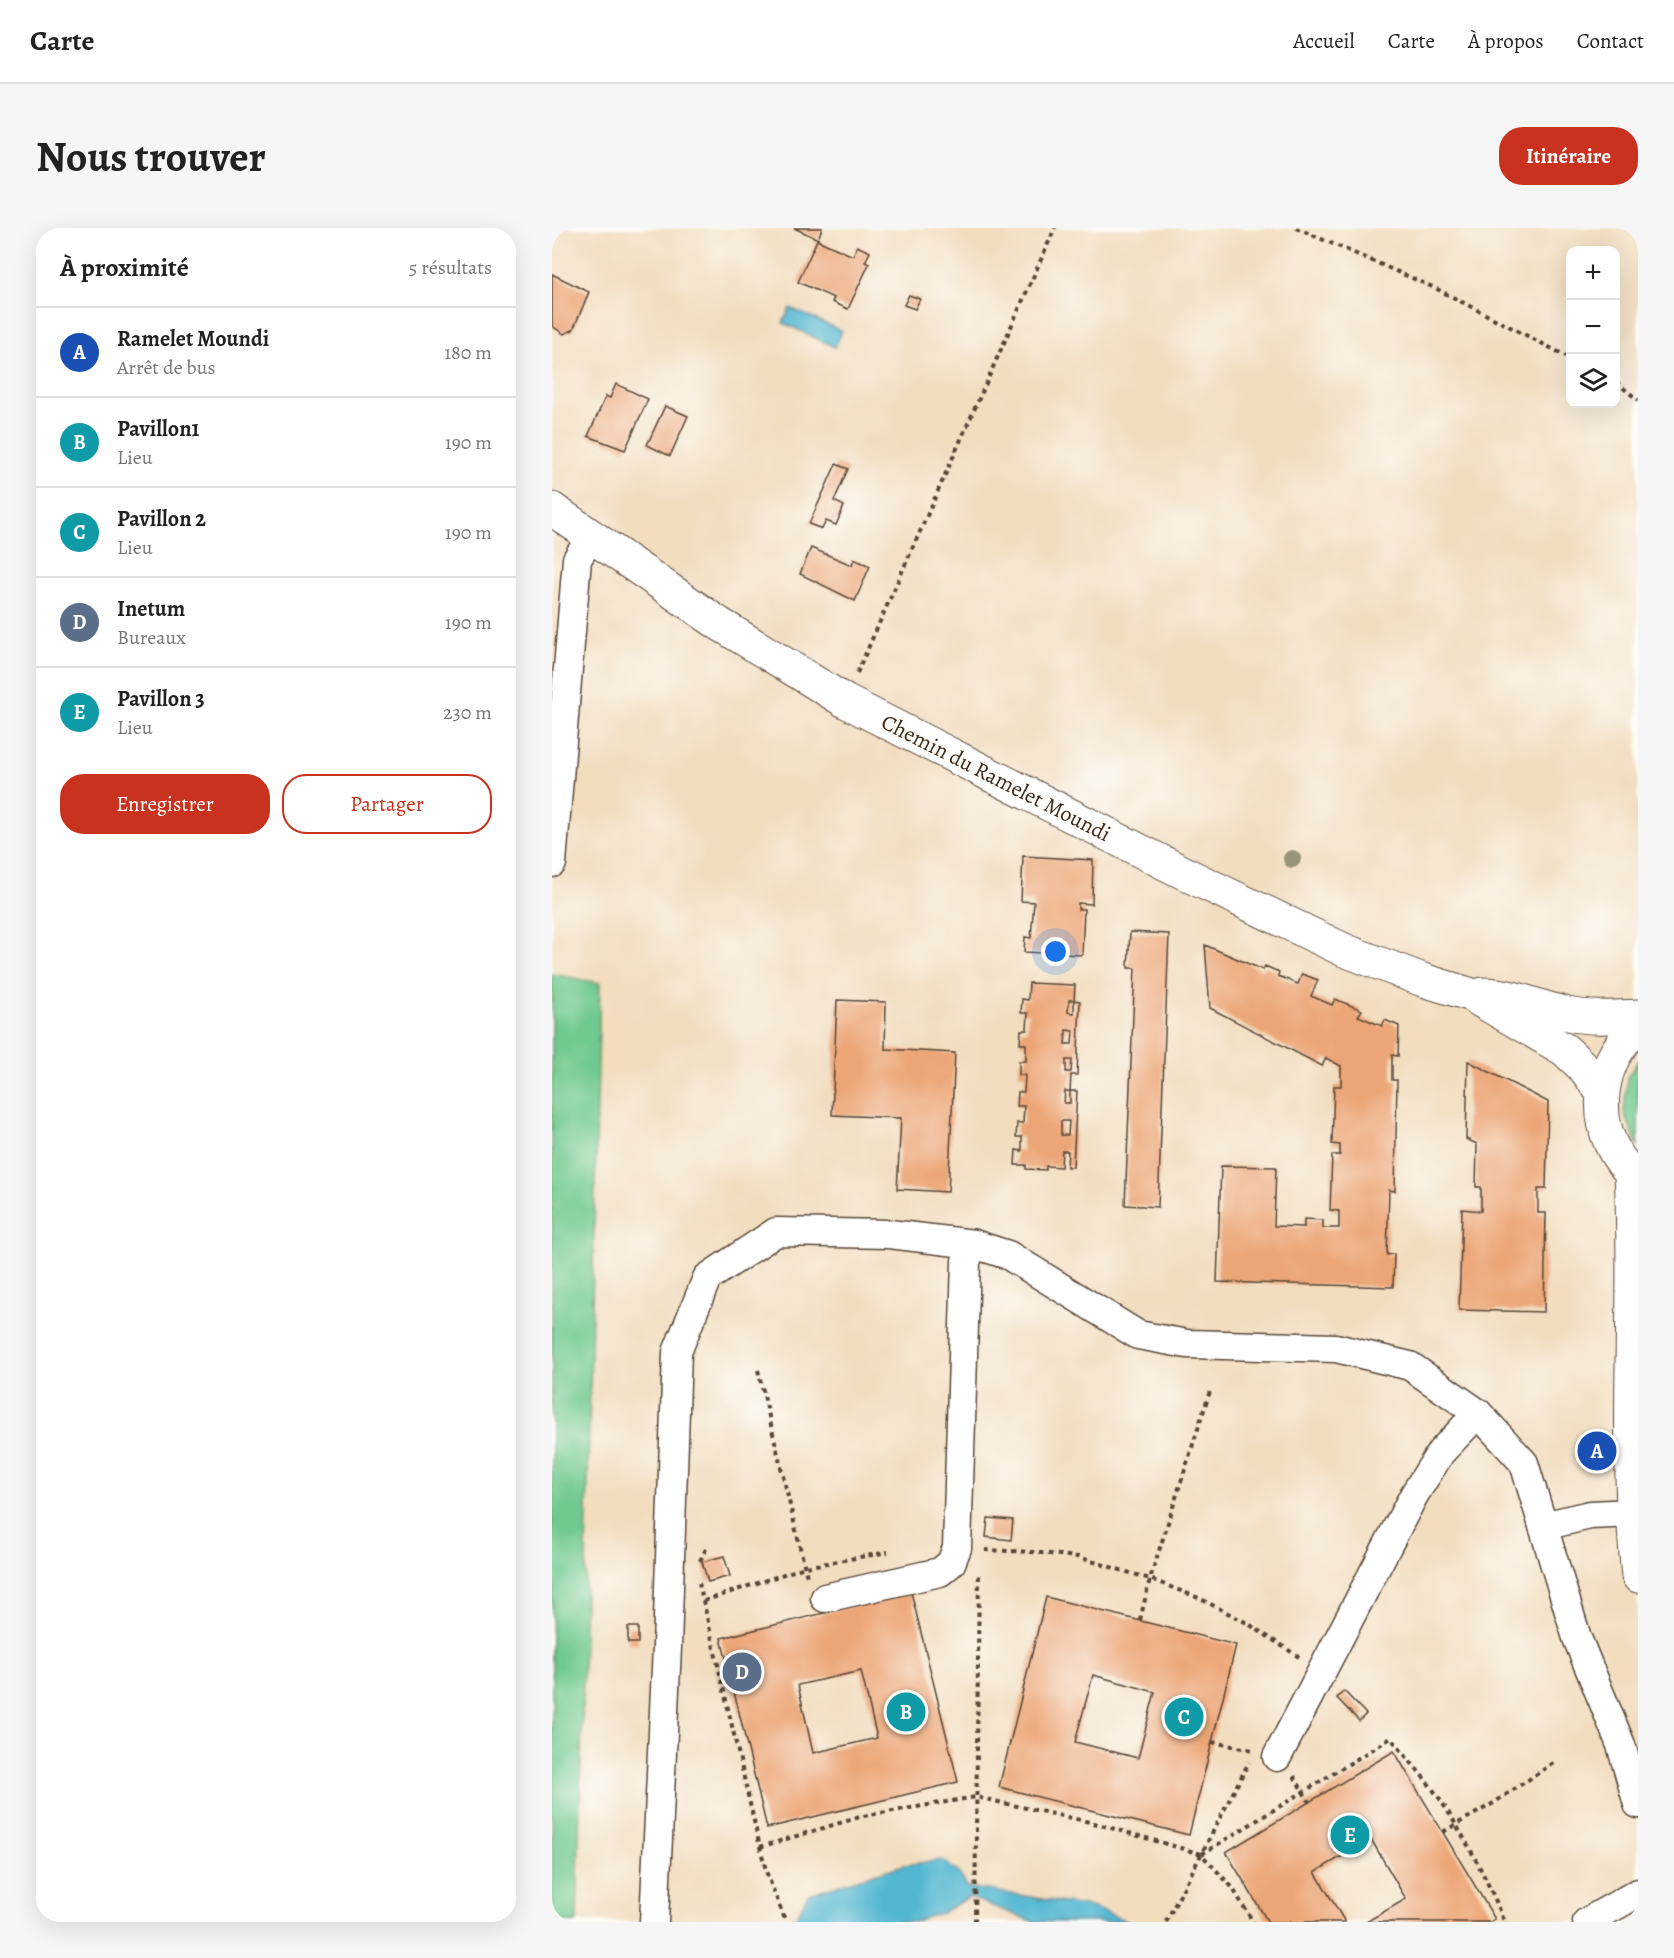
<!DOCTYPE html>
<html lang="fr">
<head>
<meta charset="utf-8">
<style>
  body { margin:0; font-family:Alegreya,serif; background:#f6f6f6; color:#222 }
  .controls { position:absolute; right:18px; top:18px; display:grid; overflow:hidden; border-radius:12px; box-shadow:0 6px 24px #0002 }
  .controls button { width:54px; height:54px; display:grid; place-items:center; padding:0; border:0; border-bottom:2px solid #e0e0e0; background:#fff; color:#222; font:30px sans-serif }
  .you { position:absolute; left:504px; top:724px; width:21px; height:21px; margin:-15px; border:4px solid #fff; border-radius:50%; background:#1a73e8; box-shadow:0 0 0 9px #1a73e833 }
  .badge { display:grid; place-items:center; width:39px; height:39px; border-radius:50%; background:#c8321e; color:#fff; font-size:20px; font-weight:700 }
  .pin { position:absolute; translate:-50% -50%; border:3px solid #fff; box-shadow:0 2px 6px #0006 }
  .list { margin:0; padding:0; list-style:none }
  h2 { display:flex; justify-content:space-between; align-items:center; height:78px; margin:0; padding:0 24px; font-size:26px }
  h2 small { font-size:20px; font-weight:400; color:#767676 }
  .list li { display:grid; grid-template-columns:39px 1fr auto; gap:18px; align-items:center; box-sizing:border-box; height:90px; padding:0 24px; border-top:2px solid #e0e0e0 }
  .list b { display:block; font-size:22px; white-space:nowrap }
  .list p { margin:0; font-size:20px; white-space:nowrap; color:#767676 }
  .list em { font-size:20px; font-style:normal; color:#767676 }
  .actions { display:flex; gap:12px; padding:18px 24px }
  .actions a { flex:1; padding:14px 0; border:2px solid #c8321e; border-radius:24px; text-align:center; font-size:21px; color:#c8321e }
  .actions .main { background:#c8321e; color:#fff }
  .icon { flex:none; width:33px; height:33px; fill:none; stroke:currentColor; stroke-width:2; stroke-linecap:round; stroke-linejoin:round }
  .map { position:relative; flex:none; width:1086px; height:1694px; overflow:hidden; border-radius:24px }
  header { display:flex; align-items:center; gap:36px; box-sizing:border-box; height:84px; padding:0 30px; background:#fff; border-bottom:2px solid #e0e0e0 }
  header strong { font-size:28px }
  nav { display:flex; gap:33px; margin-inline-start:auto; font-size:21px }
  .intro { display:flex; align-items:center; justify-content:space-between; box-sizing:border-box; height:144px; padding:0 36px }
  h1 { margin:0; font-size:42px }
  .button { padding:15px 27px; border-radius:24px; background:#c8321e; color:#fff; font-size:21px; font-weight:700 }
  main { display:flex; gap:36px; padding:0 36px }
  aside { flex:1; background:#fff; border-radius:24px; box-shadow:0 6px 24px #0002 }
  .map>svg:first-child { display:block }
  .green { fill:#70c98f; stroke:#567a56; stroke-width:1.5 }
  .water { fill:#52b7d1; stroke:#467078; stroke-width:1.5 }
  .building { fill:#eca576; fill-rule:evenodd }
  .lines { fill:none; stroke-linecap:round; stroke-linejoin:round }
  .minor-casing { stroke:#564536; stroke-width:31 }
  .major-casing { stroke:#564536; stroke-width:35 }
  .path { stroke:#564536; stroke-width:4; stroke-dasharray:4.5 4.5; stroke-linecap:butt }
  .minor { stroke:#fff; stroke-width:28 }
  .major { stroke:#fff; stroke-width:33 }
  .tree { fill:#969579 }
  .labels { text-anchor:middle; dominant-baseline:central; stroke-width:4.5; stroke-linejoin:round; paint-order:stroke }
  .street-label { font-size:22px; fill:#3b2a1e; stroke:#fdfcf7 }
</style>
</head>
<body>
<header>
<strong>Carte</strong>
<nav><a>Accueil</a><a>Carte</a><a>À propos</a><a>Contact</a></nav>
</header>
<div class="intro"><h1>Nous trouver</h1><a class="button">Itinéraire</a></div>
<main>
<aside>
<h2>À proximité<small>5 résultats</small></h2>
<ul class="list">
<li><span class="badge" style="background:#1a4fb4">A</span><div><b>Ramelet Moundi</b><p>Arrêt de bus</p></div><em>180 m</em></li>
<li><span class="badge" style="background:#0f9aa8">B</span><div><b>Pavillon1</b><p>Lieu</p></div><em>190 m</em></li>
<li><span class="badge" style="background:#0f9aa8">C</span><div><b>Pavillon 2</b><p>Lieu</p></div><em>190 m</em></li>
<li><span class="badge" style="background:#5c6f8a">D</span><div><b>Inetum</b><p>Bureaux</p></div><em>190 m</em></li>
<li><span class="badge" style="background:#0f9aa8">E</span><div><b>Pavillon 3</b><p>Lieu</p></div><em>230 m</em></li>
</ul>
<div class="actions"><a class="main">Enregistrer</a><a>Partager</a></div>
</aside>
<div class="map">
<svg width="1086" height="1694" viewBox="0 0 1086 1694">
  <rect width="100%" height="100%" fill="#fdfcf7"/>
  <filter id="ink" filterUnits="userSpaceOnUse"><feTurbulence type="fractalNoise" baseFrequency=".0167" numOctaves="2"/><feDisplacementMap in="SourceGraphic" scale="12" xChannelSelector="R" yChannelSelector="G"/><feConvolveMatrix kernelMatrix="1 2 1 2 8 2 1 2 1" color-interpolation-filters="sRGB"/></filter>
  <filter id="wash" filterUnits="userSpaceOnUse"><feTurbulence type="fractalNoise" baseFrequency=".008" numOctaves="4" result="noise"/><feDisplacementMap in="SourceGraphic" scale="24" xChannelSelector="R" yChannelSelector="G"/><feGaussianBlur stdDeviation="1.35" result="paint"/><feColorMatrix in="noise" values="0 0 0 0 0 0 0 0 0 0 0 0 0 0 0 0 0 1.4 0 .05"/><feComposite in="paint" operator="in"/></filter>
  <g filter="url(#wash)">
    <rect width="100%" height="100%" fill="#f2ddbf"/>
    <g class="green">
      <polygon points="0,746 48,755 25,1694 0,1694"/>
      <polygon points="1086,833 1086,918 1072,884 1075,850"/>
    </g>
    <g class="water">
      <polygon points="238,80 290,103 283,119 231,95"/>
      <polygon points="390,1632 406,1644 416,1660 442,1663 543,1680 577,1694 482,1694 417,1669 389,1685 361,1694 235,1694 245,1688 256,1666 352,1637"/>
    </g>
    <g id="blocks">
      <g class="building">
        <polygon points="242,0 270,0 266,11"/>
        <polygon points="265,12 301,28 305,18 318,24 313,34 317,36 296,81 280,74 282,70 246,54"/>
        <polygon points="0,46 37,64 21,102 12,106 0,98"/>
        <polygon points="357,67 368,71 363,81 352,77"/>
        <polygon points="64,156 96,171 73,222 36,208 54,168 58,170"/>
        <polygon points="113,178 136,188 118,228 95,217"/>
        <polygon points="284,236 296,241 282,273 292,278 284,297 274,293 270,301 257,296"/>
        <polygon points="259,320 300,337 302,331 318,338 303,373 248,346"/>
        <polygon points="471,628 541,632 540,676 526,675 526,681 532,681 530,727 472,724 473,709 479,710 482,674 469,673"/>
        <polygon points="578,704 617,706 606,979 573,977 583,740 576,740"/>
        <polygon points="653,717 711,742 713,738 727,744 726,748 746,756 750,746 766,752 759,768 780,777 783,771 810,782 806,788 830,798 833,792 847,798 846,828 840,827 840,852 845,852 843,963 837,962 835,1027 842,1026 841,1059 665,1054 669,938 724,939 722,998 752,999 752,991 771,992 771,1000 787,1000 787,983 778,982 780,927 788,927 788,917 780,916 782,858 789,858 789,838 774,830 770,838 658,780"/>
        <path d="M477,755l46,2 -1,15 6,1 -3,74h-6l-1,16h-5l-1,12h6v-12h7l-4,76h-6l1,-16h-6l-1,16 -15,-1v4l-20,-1v-4h-11l1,-15 6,1v-14h-6l1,-14h6l1,-17h-7l1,-14h6l1,-17h-6v-14h7v-17h-6l1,-14h6l1,-17h-7l1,-14 6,1zM517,772h5v13l-6,-1zM514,802l7,1 -1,13h-7zM514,832h6l-1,12h-5zM509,893h8l-1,14h-7z"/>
        <polygon points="285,772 334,774 333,821 403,825 396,964 345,961 349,890 280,887"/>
        <polygon points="916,833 996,874 994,961 986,961 986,985 994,985 992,1084 907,1082 910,981 929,983 929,959 924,959 925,916 914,911"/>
        <polygon points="436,1290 461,1292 459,1312 434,1309"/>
        <polygon points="172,1328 178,1348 156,1354 150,1334"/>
        <path d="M359,1364l47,190 -191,46 -46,-190zM309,1443l16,67 -64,15 -15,-68z"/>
        <path d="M494,1369l190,48 -47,190 -190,-48zM541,1447l62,17 -17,66 -63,-16z"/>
        <rect x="76" y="1399" width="10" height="16"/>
        <polygon points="792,1463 814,1486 807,1493 785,1470"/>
        <polygon points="842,1523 943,1691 938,1694 814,1694 854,1671 819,1611 763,1644 793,1694 716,1694 674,1624"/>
      </g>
    </g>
  </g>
  <g filter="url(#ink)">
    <use href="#blocks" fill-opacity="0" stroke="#564536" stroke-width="1.5"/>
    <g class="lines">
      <g class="minor-casing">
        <g id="minor">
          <polyline points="0,635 25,331 39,309"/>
          <polyline points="991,1298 1038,1287 1081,1285"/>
          <polyline points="273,1370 388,1344 399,1335 405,1320 414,1033 422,1016"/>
          <polyline points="725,1529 862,1267 889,1224 926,1185"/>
          <polyline points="102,1694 115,1419 125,1124 155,1050 224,1004 337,1006 422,1016 456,1027 586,1107 635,1116 784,1120 858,1138 926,1185 972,1235 1025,1410 1069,1517 1086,1576"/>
          <polyline points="1035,1694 1086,1665"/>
        </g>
      </g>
      <g class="major-casing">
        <g id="major">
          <polyline points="0,281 166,395 293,473 642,650 792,722 871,752 917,766 1013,822 1033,841 1050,864"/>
          <path d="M931,766c29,0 57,14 85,20 23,5 47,3 70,2"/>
          <path d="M1086,799c-46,37 -49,114 0,151"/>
          <path d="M1079,944c7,135 -7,270 7,404"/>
        </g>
      </g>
      <g class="path">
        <polyline points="744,0 883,60 1018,130"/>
        <polyline points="1064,154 1086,172"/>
        <polyline points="305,445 503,0"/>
        <polyline points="206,1142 255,1349"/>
        <polyline points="433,1322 480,1324 526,1329 598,1351 647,1370 695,1395 747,1429"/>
        <polyline points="148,1333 154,1321"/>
        <polyline points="147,1355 208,1619 215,1646 234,1694"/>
        <polyline points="152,1373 253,1339 336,1324"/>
        <polyline points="588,1392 598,1351 658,1163"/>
        <polyline points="660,1514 701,1522"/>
        <polyline points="742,1548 757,1574"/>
        <polyline points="891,1604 940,1576 1003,1534"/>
        <polyline points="208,1619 311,1588 424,1569 542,1595 649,1626 680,1659 701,1694"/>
        <path d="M650,1626l189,-116c18,23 39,45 54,69 24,37 43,75 60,115"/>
        <polyline points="423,1694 427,1344"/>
        <polyline points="614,1694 697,1534"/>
      </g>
      <use href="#minor" class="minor"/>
      <use href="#major" class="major"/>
    </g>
    <circle class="tree" cx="740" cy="631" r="9"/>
  </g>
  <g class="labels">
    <g class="street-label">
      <text transform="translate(444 550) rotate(27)">Chemin du Ramelet Moundi</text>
    </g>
  </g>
</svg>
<div class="controls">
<button>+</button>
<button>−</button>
<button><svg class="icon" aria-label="layers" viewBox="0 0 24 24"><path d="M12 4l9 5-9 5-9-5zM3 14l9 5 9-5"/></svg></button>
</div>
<div class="you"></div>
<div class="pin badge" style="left:1045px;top:1223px;background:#1a4fb4">A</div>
<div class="pin badge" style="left:354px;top:1484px;background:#0f9aa8">B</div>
<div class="pin badge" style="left:632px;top:1489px;background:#0f9aa8">C</div>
<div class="pin badge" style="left:190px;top:1444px;background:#5c6f8a">D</div>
<div class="pin badge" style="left:798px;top:1607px;background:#0f9aa8">E</div>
</div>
</main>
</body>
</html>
